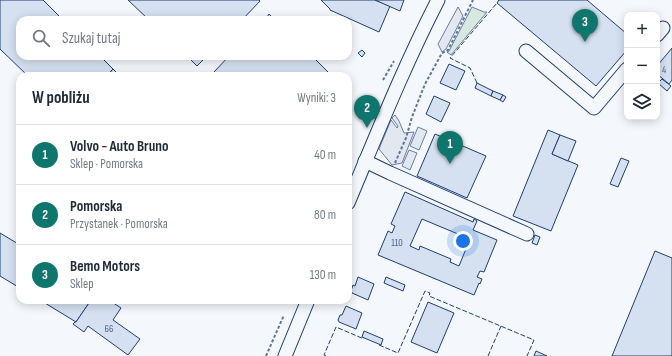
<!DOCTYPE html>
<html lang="pl">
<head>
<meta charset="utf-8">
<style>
  body { margin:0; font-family:"Sofia Sans Condensed",sans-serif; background:#f6f6f7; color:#1f2937 }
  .controls { position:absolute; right:12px; top:12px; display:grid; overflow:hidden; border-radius:8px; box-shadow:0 2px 10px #0003 }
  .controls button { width:36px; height:36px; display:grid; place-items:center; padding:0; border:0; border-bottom:1px solid #e0e1e3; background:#fff; color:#1f2937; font:20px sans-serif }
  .you { position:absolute; left:463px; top:241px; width:14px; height:14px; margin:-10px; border:3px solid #fff; border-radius:50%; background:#1a73e8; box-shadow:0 0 0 6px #1a73e833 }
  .badge { display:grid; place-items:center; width:26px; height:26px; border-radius:50%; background:#0f766e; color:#fff; font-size:13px; font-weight:700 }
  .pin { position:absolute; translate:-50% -33px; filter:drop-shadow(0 1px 2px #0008) }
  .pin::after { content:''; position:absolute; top:21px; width:14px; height:12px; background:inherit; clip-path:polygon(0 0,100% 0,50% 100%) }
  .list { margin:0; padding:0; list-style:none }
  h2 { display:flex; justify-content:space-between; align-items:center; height:52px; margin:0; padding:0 16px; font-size:17px }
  h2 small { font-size:13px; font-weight:400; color:#747a83 }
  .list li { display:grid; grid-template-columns:26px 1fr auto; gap:12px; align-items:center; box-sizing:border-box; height:60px; padding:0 16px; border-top:1px solid #e0e1e3 }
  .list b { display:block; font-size:15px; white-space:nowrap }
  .list p { margin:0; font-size:13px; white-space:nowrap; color:#747a83 }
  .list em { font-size:13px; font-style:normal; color:#747a83 }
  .icon { flex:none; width:22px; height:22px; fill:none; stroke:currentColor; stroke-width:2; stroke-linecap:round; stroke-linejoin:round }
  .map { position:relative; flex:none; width:672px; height:356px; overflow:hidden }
  .search { position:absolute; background:#fff; box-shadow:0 2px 10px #0003; left:16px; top:16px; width:336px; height:44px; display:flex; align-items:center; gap:10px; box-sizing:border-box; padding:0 14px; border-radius:12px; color:#747a83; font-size:15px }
  .panel { position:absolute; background:#fff; box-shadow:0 2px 10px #0003; left:16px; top:72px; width:336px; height:232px; border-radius:12px }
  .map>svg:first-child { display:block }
  .green { fill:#d7e8df; stroke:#687fa3 }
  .parking { fill:#e3e8f0; stroke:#687fa3 }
  .building { fill:#d5e0f0; stroke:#1d3f73; fill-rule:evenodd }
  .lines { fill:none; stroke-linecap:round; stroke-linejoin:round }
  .minor-casing { stroke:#1d3f73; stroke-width:15 }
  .path { stroke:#5e769c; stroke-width:2; stroke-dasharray:3 2; stroke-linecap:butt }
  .minor { stroke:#f4f7fb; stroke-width:13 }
  .fence { stroke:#1d3f73; stroke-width:1; stroke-dasharray:5 2; stroke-linecap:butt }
  .labels { text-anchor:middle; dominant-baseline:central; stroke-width:3; stroke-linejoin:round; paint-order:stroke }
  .number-label { font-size:10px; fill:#4b6792 }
</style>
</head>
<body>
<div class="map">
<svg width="672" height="356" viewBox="0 0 672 356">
  <rect width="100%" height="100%" fill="#f4f7fb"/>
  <polygon class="green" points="472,7 484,12 487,12 451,55 447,52 449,51"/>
  <g class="parking">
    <polygon points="458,7 463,16 446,49 442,52 438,44"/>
    <polygon points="395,115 399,121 404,133 414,132 402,163 392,165 379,149 391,120 397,128 398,126 392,118"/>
    <polygon points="418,127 427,131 419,150 410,146"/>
    <polygon points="409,150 417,153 410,170 402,166"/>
  </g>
  <g class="building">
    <polygon points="0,0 43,0 63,20 20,20 20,56 100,56 113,69 107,76 28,76 0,49"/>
    <polygon points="128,0 259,0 260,1 242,20 149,20"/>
    <polygon points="321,0 375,0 390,6 379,32 330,10 330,9"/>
    <polygon points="375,0 404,0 400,11"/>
    <polygon points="499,0 587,0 627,34 627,50 596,86 497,3"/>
    <polygon points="269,14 275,20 265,20"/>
    <polygon points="672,48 672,80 669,84 657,74 657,66"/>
    <polygon points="362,50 365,53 362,57 358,53"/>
    <polygon points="187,56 207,56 197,66"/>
    <polygon points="229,56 312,56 332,76 218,76 214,72"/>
    <polygon points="449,64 465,71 456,90 440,83"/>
    <polygon points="113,69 120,76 107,76"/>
    <polygon points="662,79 671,86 667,91 658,83"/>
    <polygon points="477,83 493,91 491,96 475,88"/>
    <polygon points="493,91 503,95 500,100 491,96"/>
    <polygon points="503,95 506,97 503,102 500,100"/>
    <polygon points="434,96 450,103 441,122 426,114"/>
    <polygon points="548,130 560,135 552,154 578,165 551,231 513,216"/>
    <polygon points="435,134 486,156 467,198 417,176"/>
    <polygon points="560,135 576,141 568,161 552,154"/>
    <polygon points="621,158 629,161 618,187 610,184"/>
    <path d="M405,192l68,30 1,-3 3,2 -4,9 24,10 -13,32 -4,-1 -3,6 5,2 -2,5 -1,-1 -5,12 -96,-40 10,-24 4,2 3,-7 -4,-2zM422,219l48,20 -11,27 -9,-4 1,-3 -31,-13 -1,4 -9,-4z"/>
    <polygon points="0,233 20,245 20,288 0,276"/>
    <polygon points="535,235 540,237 537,245 532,243"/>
    <polygon points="655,251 672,258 672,356 612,356"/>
    <polygon points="358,277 374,284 368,300 352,293 352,292 351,291 353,285 355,286"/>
    <polygon points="386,277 405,285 403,291 384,283"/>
    <polygon points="40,300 91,300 76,322"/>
    <polygon points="91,300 109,300 121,308 113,320 140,339 128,355 88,326 84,332 73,324 75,322 76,322"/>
    <polygon points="428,302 454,313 437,353 411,342"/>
    <polygon points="346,306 362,313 356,329 339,322 338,320 340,315 342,315"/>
    <polygon points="364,331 383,339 381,345 362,337"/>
    <polygon points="536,351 547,356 534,356"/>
  </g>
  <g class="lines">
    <g class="minor-casing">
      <g id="minor">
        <polyline points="657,35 663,28"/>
        <polyline points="526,51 594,108 627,69"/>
        <polyline points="365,161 390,173 527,234"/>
        <path d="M348,203c29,-69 56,-137 90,-203"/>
        <polyline points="285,356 308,300"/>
      </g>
    </g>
    <g class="path">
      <polyline points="383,80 394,61"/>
      <polyline points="395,163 406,138 412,117 425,84 442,53 448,50 473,0"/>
      <polyline points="266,356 284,315"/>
    </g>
    <use href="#minor" class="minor"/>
    <g class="fence">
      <polyline points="477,83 470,68 450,58 497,3"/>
      <polyline points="379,345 398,353 425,291 430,293 429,296 534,340 527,356"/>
      <polyline points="326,356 324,355 336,327 364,339"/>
      <polyline points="488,356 501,326"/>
    </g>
  </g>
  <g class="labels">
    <g class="number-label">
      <text x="664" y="70">4</text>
      <text x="397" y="243">110</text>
      <text x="109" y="329">66</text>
    </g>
  </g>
</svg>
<div class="controls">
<button>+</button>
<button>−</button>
<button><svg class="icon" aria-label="layers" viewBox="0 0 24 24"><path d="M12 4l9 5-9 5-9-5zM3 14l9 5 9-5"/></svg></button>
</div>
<div class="you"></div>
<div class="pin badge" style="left:450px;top:164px">1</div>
<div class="pin badge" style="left:367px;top:128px">2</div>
<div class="pin badge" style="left:585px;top:42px">3</div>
<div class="search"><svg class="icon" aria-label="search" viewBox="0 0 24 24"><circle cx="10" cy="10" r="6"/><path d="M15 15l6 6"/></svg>Szukaj tutaj</div>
<section class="panel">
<h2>W pobliżu<small>Wyniki: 3</small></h2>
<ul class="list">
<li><span class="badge">1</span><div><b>Volvo - Auto Bruno</b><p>Sklep · Pomorska</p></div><em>40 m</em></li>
<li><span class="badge">2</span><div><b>Pomorska</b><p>Przystanek · Pomorska</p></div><em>80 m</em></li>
<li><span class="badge">3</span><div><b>Bemo Motors</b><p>Sklep</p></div><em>130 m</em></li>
</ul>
</section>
</div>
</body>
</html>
